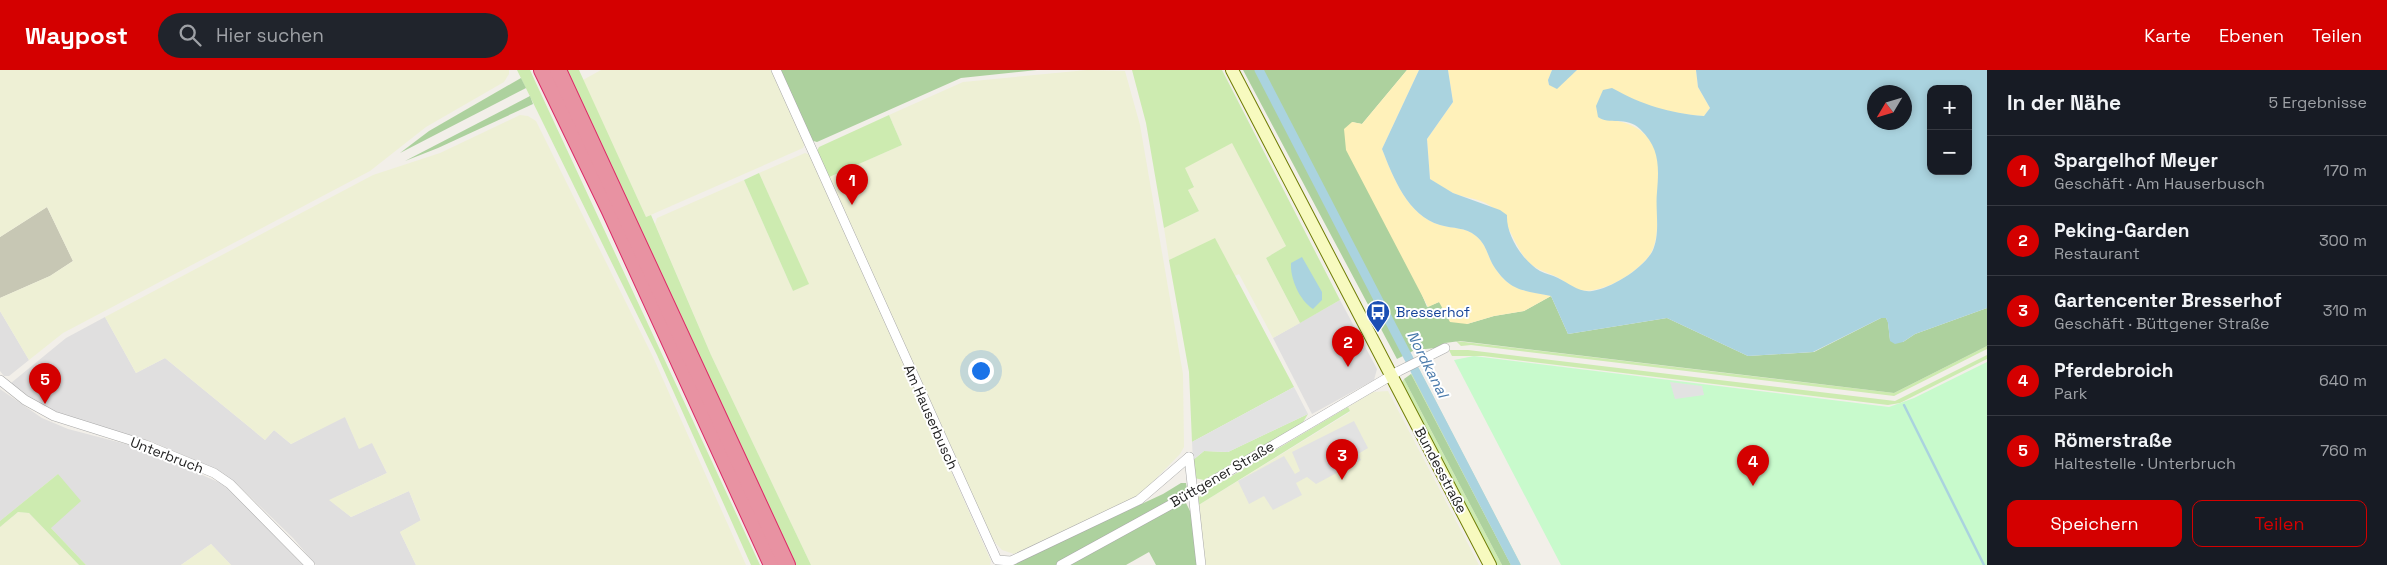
<!DOCTYPE html>
<html lang="de">
<head>
<meta charset="utf-8">
<style>
  body { margin:0; font-family:"Space Grotesk",sans-serif; background:#20242c; color:#f1f3f6 }
  .controls { position:absolute; right:15px; top:15px; display:grid; overflow:hidden; border-radius:10px; box-shadow:0 2px 8px #0003 }
  .controls button { width:45px; height:45px; display:grid; place-items:center; padding:0; border:0; border-bottom:1px solid #363941; background:#171b24; color:#f1f3f6; font:25px sans-serif }
  .compass { position:absolute; left:1867px; top:15px; width:45px; height:45px; border-radius:50%; background:#171b24; box-shadow:0 2px 8px #0003; rotate:232deg }
  .you { position:absolute; left:980px; top:300px; width:18px; height:18px; margin:-12px; border:4px solid #fff; border-radius:50%; background:#1a73e8; box-shadow:0 0 0 8px #1a73e833 }
  .badge { display:grid; place-items:center; width:32px; height:32px; border-radius:50%; background:#d40000; color:#fff; font-size:16px; font-weight:700 }
  .pin { position:absolute; translate:-50% -41px; filter:drop-shadow(0 1px 2px #0008) }
  .pin::after { content:''; position:absolute; top:26px; width:18px; height:15px; background:inherit; clip-path:polygon(0 0,100% 0,50% 100%) }
  .list { margin:0; padding:0; list-style:none }
  h2 { display:flex; justify-content:space-between; align-items:center; height:65px; margin:0; padding:0 20px; font-size:21px }
  h2 small { font-size:16px; font-weight:400; color:#9ea1a6 }
  .list li { display:grid; grid-template-columns:32px 1fr auto; gap:15px; align-items:center; box-sizing:border-box; height:70px; padding:0 20px; border-top:1px solid #363941 }
  .list b { display:block; font-size:19px; white-space:nowrap }
  .list p { margin:0; font-size:16px; white-space:nowrap; color:#9ea1a6 }
  .list em { font-size:16px; font-style:normal; color:#9ea1a6 }
  .actions { display:flex; gap:10px; padding:15px 20px }
  .actions a { flex:1; padding:11px 0; border:1px solid #d40000; border-radius:10px; text-align:center; font-size:18px; color:#d40000 }
  .actions .main { background:#d40000; color:#fff }
  .icon { flex:none; width:28px; height:28px; fill:none; stroke:currentColor; stroke-width:2; stroke-linecap:round; stroke-linejoin:round }
  .map { position:relative; flex:none; width:1987px; height:495px; overflow:hidden }
  header { display:flex; align-items:center; gap:30px; box-sizing:border-box; height:70px; padding:0 25px; background:#d40000; color:#fff }
  header strong { font-size:24px }
  nav { display:flex; gap:28px; margin-inline-start:auto; font-size:18px }
  .search { width:350px; height:45px; background:#20242c; display:flex; align-items:center; gap:12px; box-sizing:border-box; padding:0 18px; border-radius:28px; color:#9ea1a6; font-size:19px }
  main { display:flex }
  aside { flex:1; background:#171b24 }
  .map>svg:first-child { display:block }
  .residential { fill:#e0dfdf }
  .construction { fill:#c7c7b4 }
  .farmland { fill:#eef0d5 }
  .grass { fill:#cdebb0 }
  .forest { fill:#add19e }
  .sand { fill:#fff1ba }
  .park { fill:#c8facc }
  .parking { fill:#e2e2e2 }
  .water { fill:#aad3df; fill-rule:evenodd }
  .lines { fill:none; stroke-linecap:round; stroke-linejoin:round }
  .stream { stroke:#aad3df; stroke-width:2.5 }
  .canal { stroke:#aad3df; stroke-width:9 }
  .minor-casing { stroke:#a9a9a9; stroke-width:10 }
  .secondary-casing { stroke:#707d05; stroke-width:14 }
  .motorway-casing { stroke:#dc2a67; stroke-width:18 }
  .minor { stroke:#fff; stroke-width:9 }
  .secondary { stroke:#f7fabf; stroke-width:12 }
  .motorway { stroke:#e892a2; stroke-width:16 }
  .labels { text-anchor:middle; dominant-baseline:central; stroke-width:4; stroke-linejoin:round; paint-order:stroke }
  .transit-label { font-size:14px; fill:#164399; stroke:#fff; text-anchor:start }
  .street-label { font-size:14px; fill:#222; stroke:#fff }
  .water-label { font-size:15px; font-style:italic; fill:#4a7aab; stroke:#fff }
</style>
</head>
<body>
<header>
<strong>Waypost</strong>
<div class="search"><svg class="icon" aria-label="search" viewBox="0 0 24 24"><circle cx="10" cy="10" r="6"/><path d="M15 15l6 6"/></svg>Hier suchen</div>
<nav><a>Karte</a><a>Ebenen</a><a>Teilen</a></nav>
</header>
<main>
<div class="map">
<svg width="1987" height="495" viewBox="0 0 1987 495">
  <rect width="100%" height="100%" fill="#f2efe9"/>
  <g class="residential">
    <polygon points="1340,230 1377,299 1374,310 1312,344 1273,268"/>
    <polygon points="0,241 29,290 9,306 4,306 0,301"/>
    <polygon points="105,247 136,303 165,288 265,370 274,360 291,374 345,346 359,378 372,372 387,403 330,430 351,447 409,421 421,451 400,462 416,495 316,495 293,468 237,414 218,400 150,371 67,347 36,332 11,313 66,268"/>
    <polygon points="0,319 42,348 68,359 141,378 225,415 303,495 231,495 211,474 181,495 86,495 51,458 58,404 0,451"/>
  </g>
  <polygon class="construction" points="47,137 73,191 50,206 0,228 0,167"/>
  <g class="farmland">
    <polygon points="0,0 509,0 509,4 504,12 426,57 370,101 63,263 29,290 0,241 0,228 50,206 73,191 47,137 0,167"/>
    <polygon points="601,0 774,0 806,72 803,78 646,147 583,10"/>
    <polygon points="1087,0 1125,1 1140,55 1183,304 1184,377 1180,384 1137,428 1014,484 1002,480 987,464 827,108 902,75 889,45 963,12"/>
    <polygon points="520,45 528,46 536,51 653,287 746,495 416,495 400,462 421,450 409,421 351,447 329,430 387,403 372,373 359,379 345,347 291,374 274,360 265,370 165,288 136,303 105,247 373,105 440,83"/>
    <polygon points="1232,72 1286,176 1266,188 1300,253 1273,268 1239,204 1235,206 1215,169 1169,190 1164,158 1199,141 1188,120 1194,116 1184,98"/>
    <polygon points="805,83 811,85 991,491 990,495 811,495 711,285 655,154 657,148 744,110 793,221 808,214 759,103"/>
    <polygon points="1388,321 1479,495 1204,495 1197,436 1350,342 1348,337 1373,322"/>
    <polygon points="18,442 29,443 79,495 0,495 0,457"/>
    <polygon points="211,474 231,495 181,495"/>
  </g>
  <g class="grass">
    <polygon points="517,0 530,0 535,11 760,495 751,495 657,285"/>
    <polygon points="567,0 579,0 646,147 651,145 711,285 811,495 796,495"/>
    <polygon points="1132,0 1222,0 1340,230 1300,253 1266,188 1286,176 1232,73 1185,98 1194,117 1188,120 1199,141 1164,158 1146,53"/>
    <polygon points="889,45 902,75 827,108 816,83 819,77"/>
    <polygon points="759,103 809,214 793,221 744,110"/>
    <polygon points="1215,168 1294,317 1192,372 1189,302 1169,190"/>
    <polygon points="1456,271 1894,323 1987,276 1987,279 1894,326 1471,275 1461,276"/>
    <polygon points="1449,280 1468,280 1895,331 1987,285 1987,289 1900,333 1888,335 1483,286 1452,286"/>
    <polygon points="1419,299 1521,495 1511,495 1411,304"/>
    <polygon points="1404,309 1502,495 1495,495 1401,314"/>
    <polygon points="1348,337 1350,341 1197,436 1196,430 1203,423"/>
    <polygon points="1308,344 1302,354 1204,410 1194,408 1193,390 1204,381 1228,382"/>
    <polygon points="58,404 81,431 51,458 86,495 79,495 29,443 18,442 0,457 0,451"/>
  </g>
  <g class="forest">
    <polygon points="779,0 1037,0 961,8 817,72 810,70"/>
    <polygon points="1243,0 1407,0 1362,54 1352,52 1427,237 1439,232 1467,254 1494,246 1524,241 1551,226 1568,264 1667,248 1748,286 1814,282 1881,248 1886,248 1888,252 1890,270 1903,272 1915,264 1987,238 1987,276 1894,323 1460,271 1445,273 1436,278 1415,280 1397,289"/>
    <polygon points="521,8 526,18 400,83 429,61"/>
    <polygon points="530,26 533,34 438,78 405,91"/>
    <polygon points="1411,304 1511,495 1502,495 1404,309"/>
    <polygon points="1181,413 1186,413 1187,419 1185,431 1191,443 1198,495 1156,495 1149,482 1126,495 1010,495 1163,424"/>
  </g>
  <g class="sand">
    <path d="M1407,0h12l-37,79c11,28 26,67 58,76 14,4 25,2 36,11 10,8 11,18 17,29 16,26 30,25 58,31l-27,15 -30,5 -27,8 -17,-2 -11,-20 -11,5 -82,-157 -2,-21 8,-7 10,2z"/>
    <path d="M1448,0h104l-4,10 1,5 28,-15h119l2,17 12,21 -6,8c-26,-2 -50,-6 -73,-18l-30,21c37,1 60,20 59,59 -1,9 -3,17 -3,26 0,15 2,35 -6,49 -12,20 -55,46 -78,35 -5,-3 -10,-8 -16,-11 -12,-6 -23,-7 -32,-19 -12,-16 -18,-41 -36,-53 -10,-7 -25,-7 -36,-12 -8,-4 -15,-9 -23,-14l-3,-40 26,-37z"/>
  </g>
  <polygon class="park" points="1474,286 1889,337 1914,328 1987,292 1987,495 1561,495 1454,290"/>
  <g class="parking">
    <polygon points="1670,312 1702,316 1704,325 1675,329"/>
    <polygon points="1294,317 1308,344 1228,382 1204,381 1193,390 1192,372"/>
    <polygon points="1354,351 1368,378 1358,384 1361,390 1316,414 1307,407 1296,413 1302,425 1273,440 1264,426 1249,434 1238,411 1284,386 1295,404 1300,401 1292,382"/>
  </g>
  <g class="water">
    <path d="M1419,0h29l5,32 -26,37 3,40 23,14 47,17 7,5c-1,20 15,45 33,56 6,3 12,4 18,7 11,5 21,15 34,13 20,-3 50,-22 60,-39 9,-18 3,-41 5,-60 2,-25 3,-44 -17,-63 -13,-13 -32,-4 -42,-12l-2,-11 7,-16 9,-2c31,17 56,25 92,28l6,-8 -12,-21 -2,-17h291v238l-72,26 -12,8 -8,2 -5,-3 -2,-18 -2,-5h-5l-68,34 -65,4 -81,-38 -99,16 -17,-38c-28,-6 -41,-4 -58,-31 -6,-11 -7,-21 -17,-29 -11,-9 -22,-7 -36,-11 -32,-9 -47,-48 -58,-76zM1931,19h37v82h-37zM1904,22v30h-30v-30z"/>
    <polygon points="1552,0 1577,0 1557,19 1549,15 1548,10"/>
    <path d="M1302,187l20,35v8l-9,9c-14,-9 -23,-31 -22,-46z"/>
  </g>
  <g class="lines">
    <polyline class="stream" points="1904,335 1984,495"/>
    <polyline class="canal" points="1259,0 1516,495"/>
    <g class="minor-casing">
      <g id="minor">
        <polyline points="776,0 997,490 1011,491 1139,430 1189,387"/>
        <polyline points="0,310 25,330 54,346 146,375 214,403 230,414 310,495"/>
        <polyline points="1189,387 1201,495"/>
        <polyline points="1061,495 1192,423 1399,301 1445,278"/>
      </g>
    </g>
    <g class="secondary-casing">
      <polyline id="secondary" points="1232,0 1490,495"/>
    </g>
    <g class="motorway-casing">
      <g id="motorway">
        <polyline points="542,0 610,141 772,495"/>
        <polyline points="558,0 787,495"/>
      </g>
    </g>
    <use href="#minor" class="minor"/>
    <use href="#secondary" class="secondary"/>
    <use href="#motorway" class="motorway"/>
  </g>
  <defs>
    <g id="bus-pin" transform="scale(1.25)"><path d="M0 17L-7.5 6A9.5 9.5 0 1 1 7.5 6Z" fill="#1a4fb4" stroke="#fff"/><path d="M-5-6H5V4H4V6H2V4H-2V6H-4V4H-5ZM-3.5-4V0h7V-4ZM-3.5 1.2v1.5H-2V1.2ZM2 1.2v1.5H3.5V1.2Z" fill="#fff"/></g>
  </defs>
  <g fill-rule="evenodd">
    <use href="#bus-pin" x="1378" y="242"/>
  </g>
  <g class="labels">
    <g class="transit-label">
      <text x="1396" y="242">Bresserhof</text>
    </g>
    <g class="street-label">
      <text transform="translate(931 347) rotate(66)">Am Hauserbusch</text>
      <text transform="translate(167 385) rotate(21)">Unterbruch</text>
      <text transform="translate(1441 400) rotate(62)">Bundesstraße</text>
      <text transform="translate(1222 404) rotate(-30)">Büttgener Straße</text>
    </g>
    <g class="water-label">
      <text transform="translate(1428 294) rotate(63)">Nordkanal</text>
    </g>
  </g>
</svg>
<div class="controls">
<button>+</button>
<button>−</button>
</div>
<svg class="compass" viewBox="-18 -18 36 36"><path d="M0-13l5 13h-10z" fill="#e53935"/><path d="M0 13l5-13h-10z" fill="#9ea1a6"/></svg>
<div class="you"></div>
<div class="pin badge" style="left:852px;top:135px">1</div>
<div class="pin badge" style="left:1348px;top:297px">2</div>
<div class="pin badge" style="left:1342px;top:410px">3</div>
<div class="pin badge" style="left:1753px;top:416px">4</div>
<div class="pin badge" style="left:45px;top:334px">5</div>
</div>
<aside>
<h2>In der Nähe<small>5 Ergebnisse</small></h2>
<ul class="list">
<li><span class="badge">1</span><div><b>Spargelhof Meyer</b><p>Geschäft · Am Hauserbusch</p></div><em>170 m</em></li>
<li><span class="badge">2</span><div><b>Peking-Garden</b><p>Restaurant</p></div><em>300 m</em></li>
<li><span class="badge">3</span><div><b>Gartencenter Bresserhof</b><p>Geschäft · Büttgener Straße</p></div><em>310 m</em></li>
<li><span class="badge">4</span><div><b>Pferdebroich</b><p>Park</p></div><em>640 m</em></li>
<li><span class="badge">5</span><div><b>Römerstraße</b><p>Haltestelle · Unterbruch</p></div><em>760 m</em></li>
</ul>
<div class="actions"><a class="main">Speichern</a><a>Teilen</a></div>
</aside>
</main>
</body>
</html>
